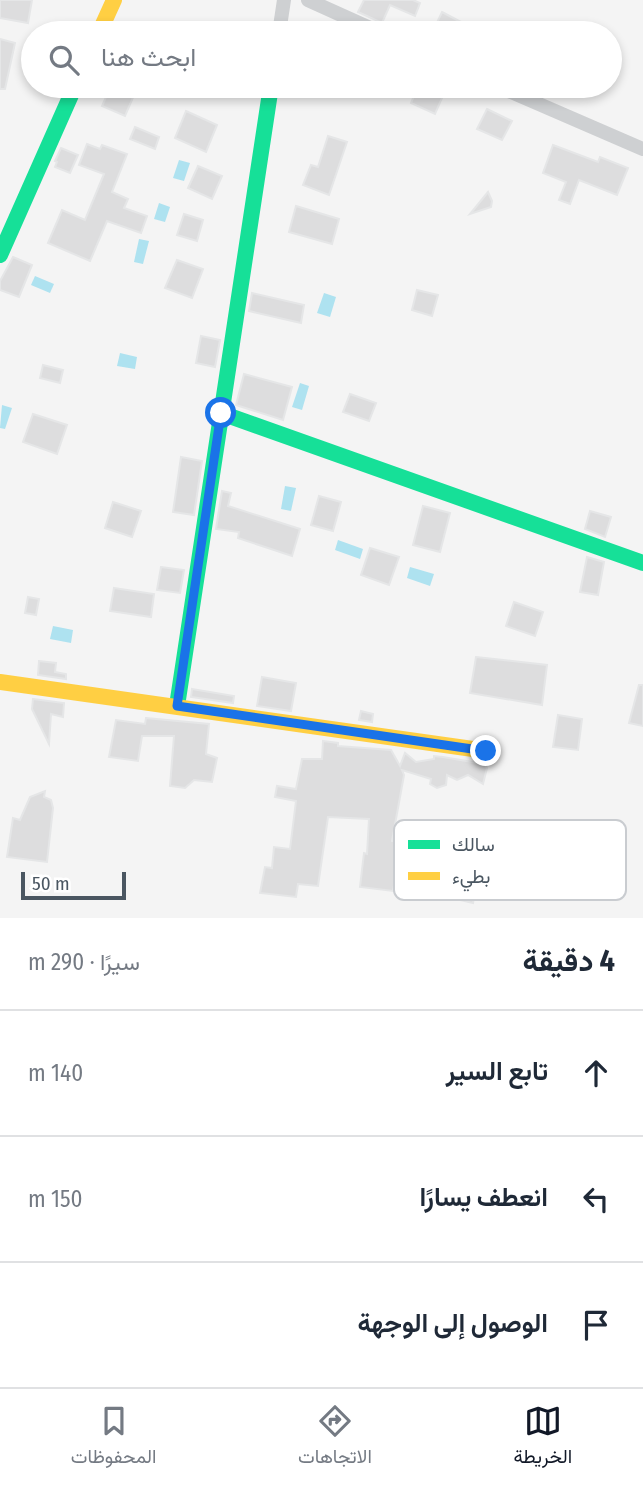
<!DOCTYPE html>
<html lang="ar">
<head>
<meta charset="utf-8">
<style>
  body { margin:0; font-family:"Fira Sans Condensed",Vazirmatn,sans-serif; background:#f6f6f7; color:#1f2937; direction:rtl }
  .scale { position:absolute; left:21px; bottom:18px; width:105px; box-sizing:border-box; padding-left:7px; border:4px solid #4a5661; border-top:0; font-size:19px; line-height:24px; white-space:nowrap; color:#4a5661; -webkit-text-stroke:5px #fff; paint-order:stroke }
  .stop { position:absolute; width:21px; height:21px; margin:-16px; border:5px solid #1a73e8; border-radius:50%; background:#fff }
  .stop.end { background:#1a73e8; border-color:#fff; box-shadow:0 2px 7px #0008 }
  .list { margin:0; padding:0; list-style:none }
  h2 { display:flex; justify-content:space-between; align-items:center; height:91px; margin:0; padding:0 28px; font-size:30px }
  h2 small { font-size:23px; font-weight:400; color:#747a83 }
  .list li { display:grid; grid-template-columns:46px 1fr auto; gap:21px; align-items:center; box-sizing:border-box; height:126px; padding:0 28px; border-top:2px solid #e0e1e3 }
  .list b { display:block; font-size:26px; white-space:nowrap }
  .list em { font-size:23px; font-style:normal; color:#747a83 }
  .icon { flex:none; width:38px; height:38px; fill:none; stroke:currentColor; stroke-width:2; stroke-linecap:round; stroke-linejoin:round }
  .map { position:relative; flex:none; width:643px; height:918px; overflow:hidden; direction:ltr }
  .search { position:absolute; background:#fff; box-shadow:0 4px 10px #0003; left:21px; right:21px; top:21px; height:77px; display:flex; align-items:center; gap:18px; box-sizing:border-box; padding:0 24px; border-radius:38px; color:#747a83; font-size:26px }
  .sheet { height:469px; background:#fff }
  nav { display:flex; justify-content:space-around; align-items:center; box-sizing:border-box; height:98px; border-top:2px solid #e0e1e3; background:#fff; font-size:19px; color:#747a83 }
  nav a { display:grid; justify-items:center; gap:4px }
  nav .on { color:#111827 }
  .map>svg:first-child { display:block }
  .water { fill:#aee2f0 }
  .building { fill:#ddddde; stroke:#e5e6e7; stroke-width:2 }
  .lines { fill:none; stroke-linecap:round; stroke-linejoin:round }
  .street { stroke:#ced0d2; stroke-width:14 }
  .fast { stroke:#16e098; stroke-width:16 }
  .slow { stroke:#ffcf43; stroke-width:16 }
  .route { stroke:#1a73e8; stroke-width:9 }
  .key { fill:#fff; stroke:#c9ccd0; stroke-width:2 }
  .key-label { font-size:19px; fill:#4a5661 }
</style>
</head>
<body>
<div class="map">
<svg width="643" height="918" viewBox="0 0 643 918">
  <rect width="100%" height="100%" fill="#f4f4f4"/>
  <g class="water">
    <polygon points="179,160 190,163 184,181 173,178"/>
    <polygon points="159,203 170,207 165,222 154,219"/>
    <polygon points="139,239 149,241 143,264 134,262"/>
    <polygon points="35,276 54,284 50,293 31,285"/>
    <polygon points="324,293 336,297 330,317 317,313"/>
    <polygon points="120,353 137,357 135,369 117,366"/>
    <polygon points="300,383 309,386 302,410 292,407"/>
    <polygon points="2,405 12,408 5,429 0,428"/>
    <polygon points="285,486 296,488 291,511 281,509"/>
    <polygon points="338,540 363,549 360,559 335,550"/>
    <polygon points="410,567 434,574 430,586 407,578"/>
    <polygon points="53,626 73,630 71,643 50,639"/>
  </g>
  <g class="building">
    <polygon points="0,0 32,0 28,23 0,18"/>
    <polygon points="364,0 413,0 420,3 415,16 390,5 382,23 358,12"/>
    <polygon points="442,12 461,22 455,33 432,33"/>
    <polygon points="0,39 15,43 5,89 0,89"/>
    <polygon points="111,86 138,86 125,116 102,106"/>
    <polygon points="418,86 433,86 445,91 435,114 411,103"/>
    <polygon points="487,109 512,121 502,140 477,129"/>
    <polygon points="186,111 217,125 206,152 175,138"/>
    <polygon points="135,127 159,137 155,149 130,139"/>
    <polygon points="328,136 347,142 329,195 303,185 311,165 318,167"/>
    <polygon points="87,144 100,149 102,145 127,154 112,192 128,199 124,208 147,216 141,233 107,221 90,261 48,243 62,210 85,220 104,174 79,165"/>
    <polygon points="553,145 598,162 600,157 628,168 617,195 579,180 570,204 559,200 566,182 543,173"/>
    <polygon points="61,148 78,155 70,173 55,167 57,162 55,161"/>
    <polygon points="198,166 222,176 212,199 188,188"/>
    <polygon points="488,192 492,201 491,207 470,214"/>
    <polygon points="296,206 339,219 332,244 289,232"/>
    <polygon points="184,214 203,220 197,241 177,235"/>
    <polygon points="13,257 32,265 19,297 0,290 0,281"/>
    <polygon points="177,260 203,269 192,298 165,288"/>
    <polygon points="417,290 438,295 432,316 412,310"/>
    <polygon points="252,293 304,305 301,323 249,311"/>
    <polygon points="201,336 220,340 215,367 196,363"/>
    <polygon points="43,365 63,370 60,383 40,378"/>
    <polygon points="244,374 292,387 283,420 236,405"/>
    <polygon points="350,394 376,403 369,421 343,412"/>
    <polygon points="33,414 67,425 57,454 23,442"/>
    <polygon points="181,457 202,461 194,515 173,512"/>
    <polygon points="222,491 231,493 228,506 300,529 292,556 238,538 239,532 216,529"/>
    <polygon points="319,496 341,502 333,531 311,525"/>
    <polygon points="113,502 141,511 132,537 105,528"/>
    <polygon points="423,506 450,513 440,552 413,545"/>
    <polygon points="590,511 611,517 605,537 585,529"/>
    <polygon points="370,548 399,557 389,585 361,575"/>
    <polygon points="587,557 604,562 598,595 580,592"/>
    <polygon points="161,567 184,570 180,593 157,590"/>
    <polygon points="114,588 154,594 151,617 110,611"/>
    <polygon points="28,597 39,599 36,615 25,613"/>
    <polygon points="514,602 543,612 535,636 506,626"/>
    <polygon points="476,657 547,665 542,705 470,693"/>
    <polygon points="39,661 56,663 55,672 66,674 66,679 38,675"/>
    <polygon points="262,677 296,683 291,711 257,706"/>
    <polygon points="639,685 643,685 643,726 629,723"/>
    <polygon points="192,689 234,696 233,703 191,697"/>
    <polygon points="33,699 64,703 63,717 51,714 49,744 32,709"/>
    <polygon points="361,711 373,714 372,722 359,720"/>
    <polygon points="558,715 582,719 578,750 553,747"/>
    <polygon points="146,718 209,724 206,754 217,758 212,782 194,780 185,788 170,786 174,736 142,736 138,761 109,757 116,720 145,724"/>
    <polygon points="323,741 338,743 338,746 391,750 400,766 405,753 416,762 434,759 434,756 443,757 484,764 487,768 483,784 468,775 457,780 447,775 446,785 437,788 430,784 431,779 402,770 404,775 392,841 402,843 393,891 360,887 364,853 367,854 369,819 328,817 318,886 298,884 296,897 260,893 265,867 272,868 274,847 290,849 296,801 275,797 277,786 296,789 302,759 322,759"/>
    <polygon points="45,791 44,797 51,800 53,808 47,862 7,857 13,818 20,820 30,797"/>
    <polygon points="441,848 481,853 473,903 435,894"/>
  </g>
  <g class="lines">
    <g class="street">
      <polyline points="308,0 381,33"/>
      <polyline points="279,33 284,0"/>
      <polyline points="497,86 643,149"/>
    </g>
    <g class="fast">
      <polyline points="0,255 75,86"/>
      <polyline points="221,413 643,563"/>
      <polyline points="177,706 271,86"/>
    </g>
    <g class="slow">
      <polyline points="99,33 114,0"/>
      <polyline points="0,682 487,751"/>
    </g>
  </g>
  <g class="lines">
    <polyline class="route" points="221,413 177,706 486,751"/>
  </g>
  <rect x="394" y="820" width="232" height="80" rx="10" class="key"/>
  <rect x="408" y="840" width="32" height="9" fill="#16e098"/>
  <rect x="408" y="872" width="32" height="8" fill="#ffcf43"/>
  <g class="key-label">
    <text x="452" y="851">سالك</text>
    <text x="452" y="883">بطيء</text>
  </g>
</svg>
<div class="scale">50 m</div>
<div class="stop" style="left:221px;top:413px"></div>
<div class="stop end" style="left:486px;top:751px"></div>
<div class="search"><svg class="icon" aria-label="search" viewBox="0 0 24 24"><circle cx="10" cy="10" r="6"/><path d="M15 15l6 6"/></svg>ابحث هنا</div>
</div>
<section class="sheet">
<h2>4 دقيقة<small>سيرًا · 290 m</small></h2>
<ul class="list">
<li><svg class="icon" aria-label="ahead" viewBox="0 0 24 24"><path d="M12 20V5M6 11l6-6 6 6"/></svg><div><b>تابع السير</b></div><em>140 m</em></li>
<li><svg class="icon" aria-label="left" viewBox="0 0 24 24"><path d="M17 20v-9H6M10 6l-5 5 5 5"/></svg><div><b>انعطف يسارًا</b></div><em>150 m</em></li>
<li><svg class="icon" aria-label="arrive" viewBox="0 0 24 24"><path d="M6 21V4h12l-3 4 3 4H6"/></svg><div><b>الوصول إلى الوجهة</b></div></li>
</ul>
</section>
<nav>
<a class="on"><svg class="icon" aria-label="map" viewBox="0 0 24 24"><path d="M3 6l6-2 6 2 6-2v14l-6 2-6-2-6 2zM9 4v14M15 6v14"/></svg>الخريطة</a>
<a><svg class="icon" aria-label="directions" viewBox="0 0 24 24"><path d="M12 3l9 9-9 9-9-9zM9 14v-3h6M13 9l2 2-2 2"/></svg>الاتجاهات</a>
<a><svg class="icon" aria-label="saved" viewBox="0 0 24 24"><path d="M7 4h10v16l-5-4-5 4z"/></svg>المحفوظات</a>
</nav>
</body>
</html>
